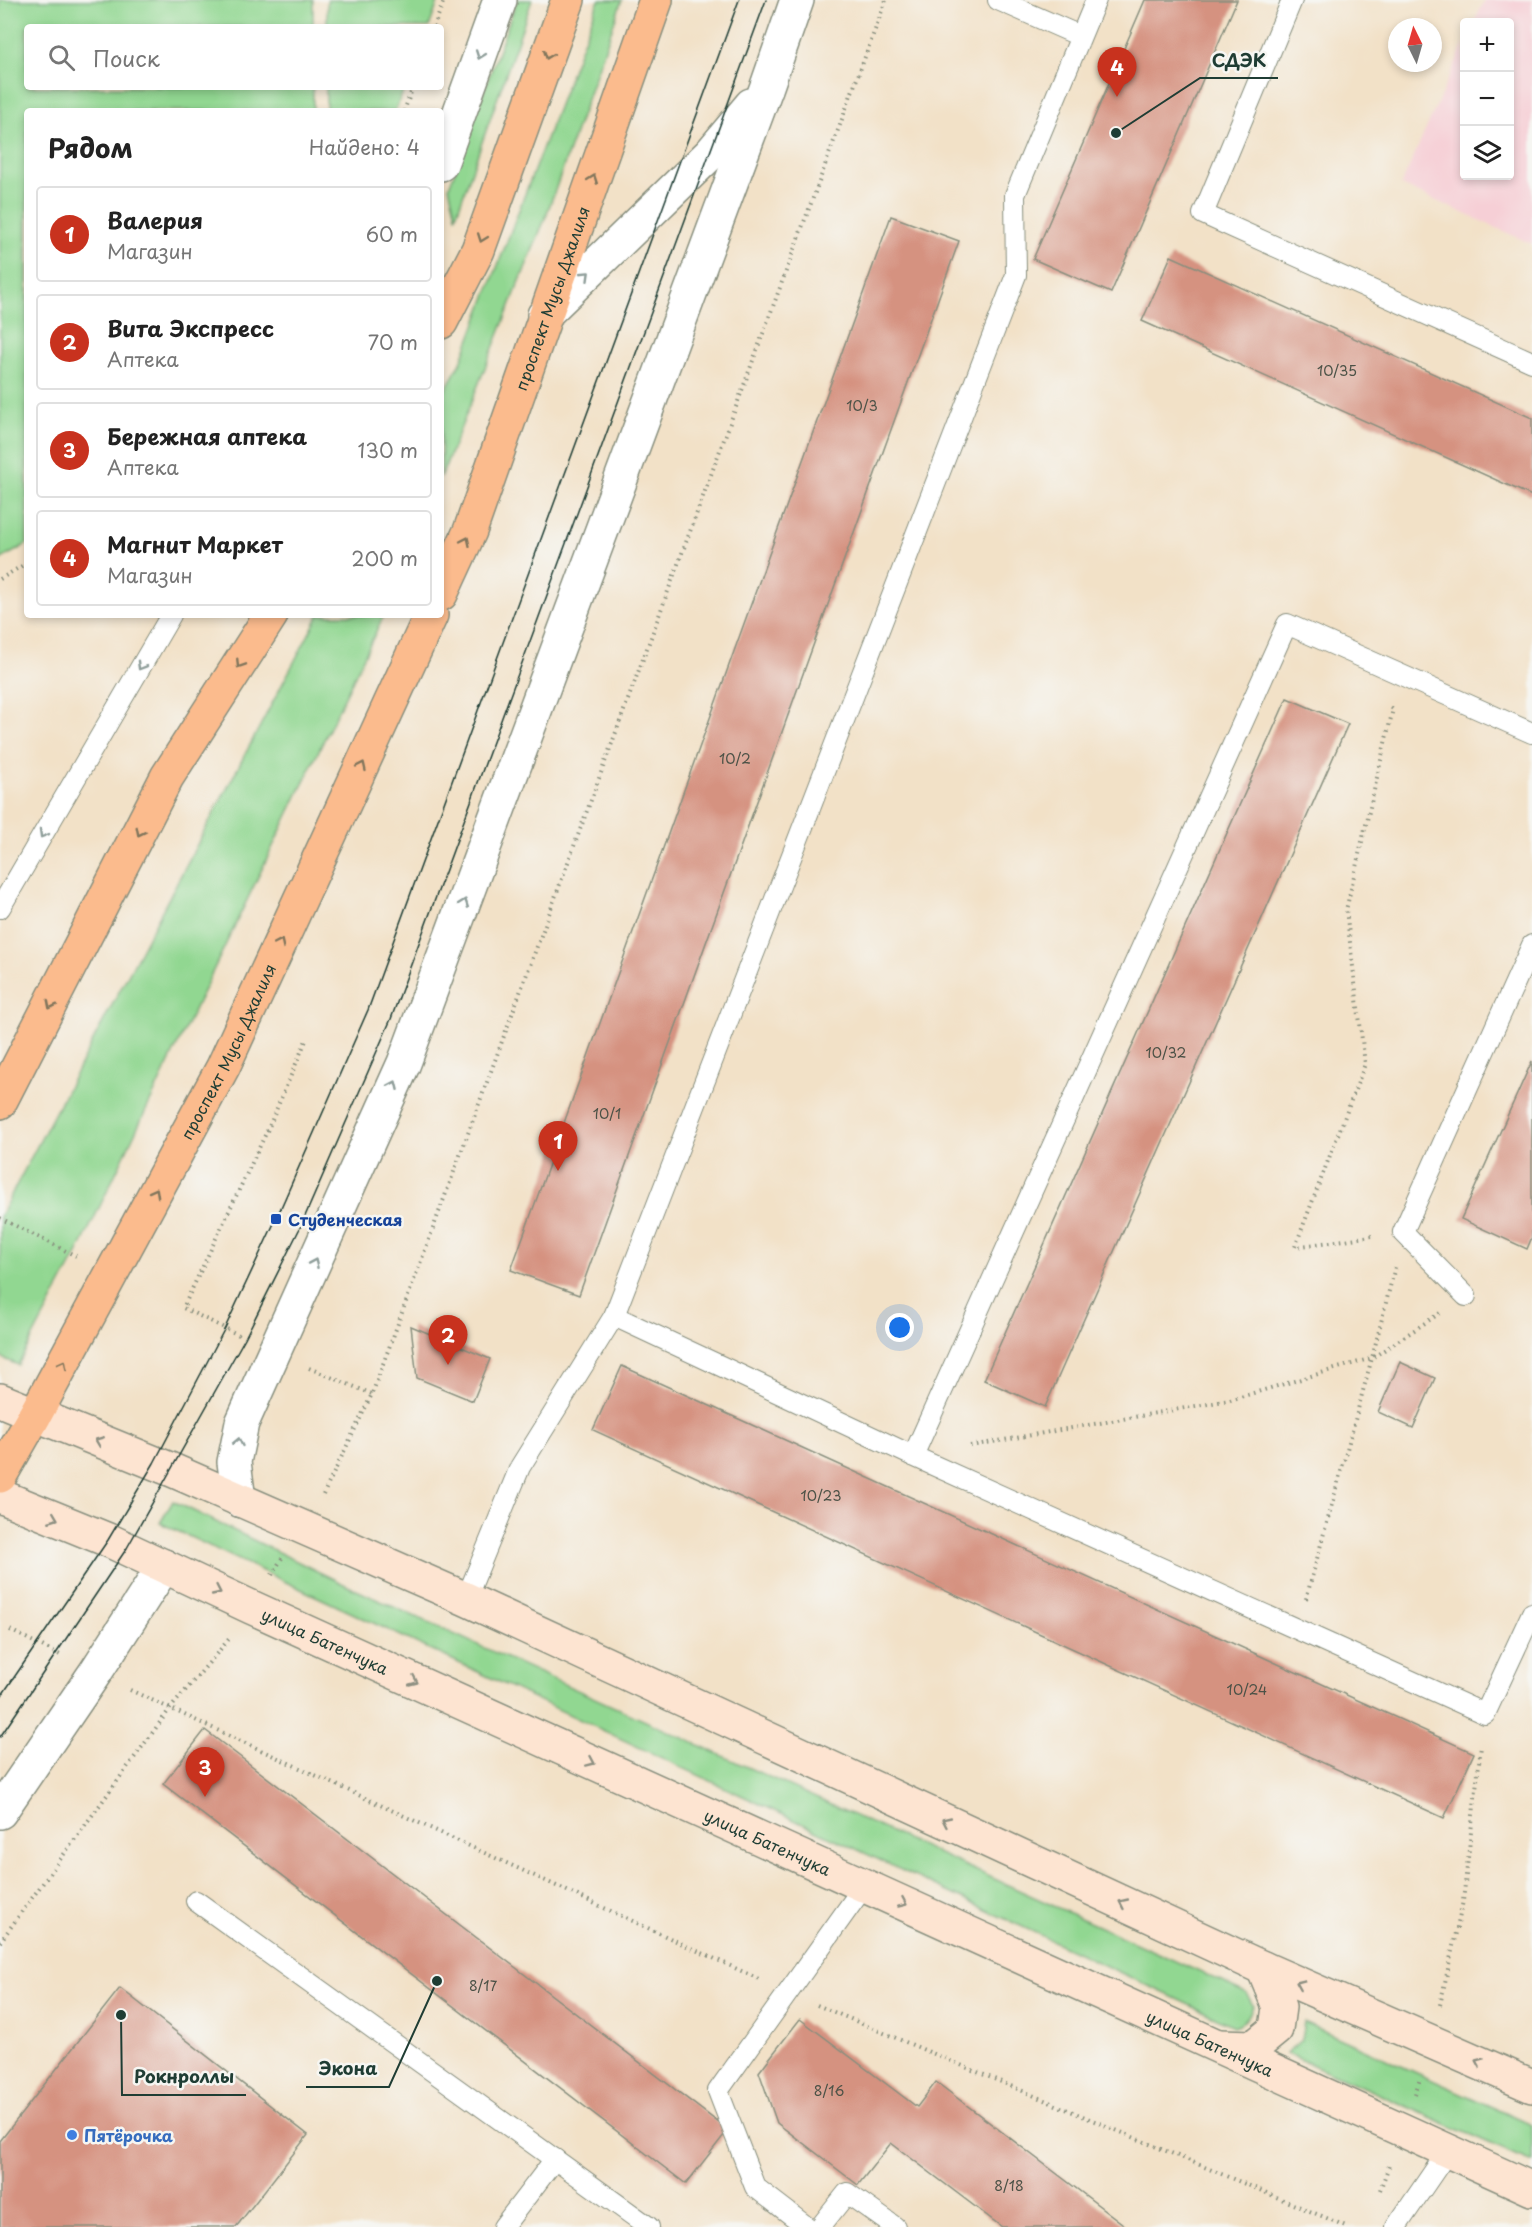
<!DOCTYPE html>
<html lang="ru">
<head>
<meta charset="utf-8">
<style>
  body { margin:0; font-family:"Playpen Sans",sans-serif; background:#f2f2f2; color:#222 }
  .controls { position:absolute; right:18px; top:18px; display:grid; overflow:hidden; border-radius:6px; box-shadow:0 3px 9px #0003 }
  .controls button { width:54px; height:54px; display:grid; place-items:center; padding:0; border:0; border-bottom:2px solid #e0e0e0; background:#fff; color:#222; font:30px sans-serif }
  .compass { position:absolute; left:1388px; top:18px; width:54px; height:54px; border-radius:50%; background:#fff; box-shadow:0 3px 9px #0003; rotate:355deg }
  .you { position:absolute; left:900px; top:1328px; width:21px; height:21px; margin:-15px; border:4px solid #fff; border-radius:50%; background:#1a73e8; box-shadow:0 0 0 9px #1a73e833 }
  .badge { display:grid; place-items:center; width:39px; height:39px; border-radius:50%; background:#c8321e; color:#fff; font-size:20px; font-weight:700 }
  .pin { position:absolute; translate:-50% -50px; filter:drop-shadow(0 2px 3px #0008) }
  .pin::after { content:''; position:absolute; top:32px; width:21px; height:18px; background:inherit; clip-path:polygon(0 0,100% 0,50% 100%) }
  .list { margin:0; padding:0; list-style:none }
  h2 { display:flex; justify-content:space-between; align-items:center; height:78px; margin:0; padding:0 24px; font-size:26px }
  h2 small { font-size:20px; font-weight:400; color:#767676 }
  .list li { display:grid; grid-template-columns:39px 1fr auto; gap:18px; align-items:center; box-sizing:border-box; height:96px; margin:0 12px 12px; padding:0 12px; border:2px solid #e0e0e0; border-radius:6px }
  .list b { display:block; font-size:22px; white-space:nowrap }
  .list p { margin:0; font-size:20px; white-space:nowrap; color:#767676 }
  .list em { font-size:20px; font-style:normal; color:#767676 }
  .icon { flex:none; width:33px; height:33px; fill:none; stroke:currentColor; stroke-width:2; stroke-linecap:round; stroke-linejoin:round }
  .map { position:relative; flex:none; width:1532px; height:2227px; overflow:hidden }
  .search { position:absolute; background:#fff; box-shadow:0 3px 9px #0003; left:24px; top:24px; width:420px; height:66px; display:flex; align-items:center; gap:15px; box-sizing:border-box; padding:0 21px; border-radius:6px; color:#767676; font-size:22px }
  .panel { position:absolute; background:#fff; box-shadow:0 3px 9px #0003; left:24px; top:108px; width:420px; height:510px; border-radius:6px }
  .map>svg:first-child { display:block }
  .built { fill:#f6cfd6 }
  .green { fill:#91d791; stroke:#588a62; stroke-width:1.5 }
  .building { fill:#d59280 }
  .lines { fill:none; stroke-linecap:round; stroke-linejoin:round }
  .service-casing { stroke:#888f7e; stroke-width:22 }
  .minor-casing { stroke:#888f7e; stroke-width:36 }
  .secondary-casing { stroke:#888f7e; stroke-width:36 }
  .primary-casing { stroke:#888f7e; stroke-width:36 }
  .path { stroke:#888f7e; stroke-width:4; stroke-dasharray:1.5 4.5; stroke-linecap:butt }
  .service { stroke:#fff; stroke-width:20 }
  .minor { stroke:#fff; stroke-width:33 }
  .secondary { stroke:#fde4d1; stroke-width:33 }
  .primary { stroke:#fbbb8d; stroke-width:33 }
  .tram { stroke:#1f3d34; stroke-width:1.5 }
  .oneway { stroke:#8f9e9a }
  .oneway2 { stroke:#82765c }
  .oneway3 { stroke:#8e9082 }
  .transit-dot { fill:#1a4fb4; stroke:#f6f6f2; stroke-width:2 }
  .shop-dot { fill:#3f7fe0; stroke:#f6f6f2; stroke-width:2 }
  .labels { text-anchor:middle; dominant-baseline:central; stroke-width:5; stroke-linejoin:round; paint-order:stroke }
  .number-label { font-size:14px; fill:#4c5247 }
  .street-label { font-size:16px; fill:#1f3d34; stroke:#f6f6f2 }
  .transit-label { font-size:16px; font-weight:bold; fill:#164399; stroke:#f6f6f2; text-anchor:start }
  .shop-label { font-size:16px; font-weight:bold; fill:#366cbe; stroke:#f6f6f2; text-anchor:start }
  .leader { fill:none; stroke:#1f3d34; stroke-width:2 }
  .callout-dot { fill:#1f3d34; stroke:#f6f6f2; stroke-width:2 }
  .callout-label { font-size:18px; text-anchor:middle; font-weight:bold; fill:#1f3d34; stroke:#f6f6f2; stroke-width:5; stroke-linejoin:round; paint-order:stroke }
</style>
</head>
<body>
<div class="map">
<svg width="1532" height="2227" viewBox="0 0 1532 2227">
  <rect width="100%" height="100%" fill="#f6f6f2"/>
  <filter id="ink" filterUnits="userSpaceOnUse"><feTurbulence type="fractalNoise" baseFrequency=".0167" numOctaves="2"/><feDisplacementMap in="SourceGraphic" scale="12" xChannelSelector="R" yChannelSelector="G"/><feConvolveMatrix kernelMatrix="1 2 1 2 8 2 1 2 1" color-interpolation-filters="sRGB"/></filter>
  <filter id="wash" filterUnits="userSpaceOnUse"><feTurbulence type="fractalNoise" baseFrequency=".008" numOctaves="4" result="noise"/><feDisplacementMap in="SourceGraphic" scale="24" xChannelSelector="R" yChannelSelector="G"/><feGaussianBlur stdDeviation="1.35" result="paint"/><feColorMatrix in="noise" values="0 0 0 0 0 0 0 0 0 0 0 0 0 0 0 0 0 1.4 0 .05"/><feComposite in="paint" operator="in"/></filter>
  <g filter="url(#wash)">
    <rect width="100%" height="100%" fill="#f2e1c7"/>
    <polygon class="built" points="1485,0 1532,0 1532,244 1401,185 1464,44 1464,176 1510,176 1510,22 1474,22"/>
    <g class="green">
      <polygon points="0,0 313,0 313,27 27,27 27,87 313,87 313,111 27,111 27,544 0,560"/>
      <polygon points="327,0 439,0 429,27 327,27"/>
      <polygon points="517,0 532,0 456,216 449,187"/>
      <polygon points="599,0 622,0 545,219 441,477 441,397 461,362"/>
      <polygon points="326,87 405,87 395,111 326,111"/>
      <polygon points="319,615 384,615 76,1256 18,1365 0,1357 0,1216"/>
      <path d="M173,1501l179,87 894,405 7,12c-4,12 -7,17 -19,21l-1074,-503z"/>
      <polygon points="1304,2022 1532,2125 1532,2162 1286,2053 1301,2040"/>
    </g>
    <g id="blocks">
      <g class="building">
        <polygon points="1145,0 1237,0 1111,293 1033,259"/>
        <polygon points="891,216 959,241 579,1295 511,1270"/>
        <polygon points="1171,256 1532,418 1532,496 1142,321"/>
        <polygon points="1287,698 1348,724 1045,1407 984,1380"/>
        <polygon points="1532,1061 1532,1237 1527,1249 1461,1219"/>
        <polygon points="411,1326 490,1359 473,1401 417,1378"/>
        <polygon points="1400,1362 1435,1378 1413,1428 1378,1412"/>
        <polygon points="622,1366 1474,1753 1444,1818 593,1430"/>
        <polygon points="205,1730 728,2130 686,2184 163,1784"/>
        <polygon points="120,1988 308,2135 236,2227 0,2227 0,2141"/>
        <polygon points="800,2019 917,2107 936,2082 1127,2227 1002,2227 891,2143 858,2185 777,2123 759,2072"/>
      </g>
    </g>
  </g>
  <g filter="url(#ink)">
    <use href="#blocks" fill-opacity="0" stroke="#888f7e" stroke-width="1.5"/>
    <g class="lines">
      <g class="service-casing">
        <g id="service">
          <polyline points="998,0 1080,36"/>
          <polyline points="1292,0 1203,214 1532,362"/>
          <polyline points="0,908 171,615"/>
          <polyline points="1466,1296 1403,1232 1532,945"/>
          <polyline points="614,1316 913,1456 1485,1714 1532,1613"/>
          <polyline points="913,1456 1287,624 1532,733"/>
          <polyline points="466,1599 520,1467 614,1316 1016,275 1015,195 1096,0"/>
          <polyline points="196,1901 649,2227"/>
          <polyline points="503,2227 555,2159"/>
          <polyline points="807,2227 755,2187 718,2091 864,1886"/>
          <polyline points="820,2227 847,2193 895,2227"/>
          <polyline points="1396,2227 1448,2151"/>
        </g>
      </g>
      <g class="minor-casing">
        <g id="minor">
          <polyline points="441,164 500,0"/>
          <polyline points="544,315 710,154 751,105"/>
          <polyline points="239,1500 234,1462 242,1423 404,1063 767,86 797,0"/>
          <polyline points="0,1812 95,1673 164,1566"/>
        </g>
      </g>
      <g class="secondary-casing">
        <g id="secondary">
          <polyline points="0,1400 172,1470 466,1599 1263,1968 1532,2086"/>
          <path id="s1" d="M0,1496l108,44 143,67 1281,582"/>
          <polyline points="1219,2046 1254,2047 1276,2029 1279,2007 1263,1968"/>
        </g>
      </g>
      <g class="primary-casing">
        <g id="primary">
          <polyline points="441,322 478,250 568,0"/>
          <path id="s2" d="M441,594l29,-63 186,-531"/>
          <polyline points="0,1102 167,777 271,615"/>
          <path id="s3" d="M0,1476l35,-61 188,-348 208,-452"/>
        </g>
      </g>
      <g class="path">
        <polyline points="434,27 444,0"/>
        <polyline points="404,111 413,87"/>
        <polyline points="0,579 27,563"/>
        <polyline points="0,1218 76,1256"/>
        <polyline points="1372,1236 1295,1247 1365,1064 1346,910 1393,709 1389,706"/>
        <polyline points="239,1335 183,1308 268,1129 307,1038"/>
        <polyline points="309,1368 372,1394"/>
        <polyline points="970,1446 1230,1400 1372,1358 1440,1313"/>
        <polyline points="323,1495 372,1394 886,0"/>
        <polyline points="272,1575 282,1558"/>
        <polyline points="1306,1599 1372,1358 1395,1267"/>
        <polyline points="10,1630 62,1656"/>
        <polyline points="130,1690 761,1980"/>
        <polyline points="0,1942 169,1710 229,1639"/>
        <polyline points="817,2005 1348,2227"/>
        <polyline points="1440,2005 1463,1901 1481,1746"/>
        <polyline points="1415,2094 1420,2079"/>
        <polyline points="1380,2190 1389,2166"/>
      </g>
      <use href="#service" class="service"/>
      <use href="#minor" class="minor"/>
      <use href="#secondary" class="secondary"/>
      <use href="#primary" class="primary"/>
      <g class="tram">
        <polyline points="0,1698 108,1540 154,1463 225,1328 276,1219 368,1010 739,0"/>
        <polyline points="0,1737 127,1548 245,1338 299,1230 391,1019 766,0"/>
      </g>
    </g>
    <defs><path id="oneway-chevron" d="M-2-3.5L2.5 0L-2 3.5" fill="none" stroke-width="1.6" stroke-linecap="round" stroke-linejoin="round" transform="scale(1.5)"/></defs>
    <g class="oneway">
      <use href="#oneway-chevron" transform="translate(480 55) rotate(110)"/>
      <use href="#oneway-chevron" transform="translate(586 275) rotate(-44)"/>
      <use href="#oneway-chevron" transform="translate(141 666) rotate(120)"/>
      <use href="#oneway-chevron" transform="translate(43 834) rotate(120)"/>
      <use href="#oneway-chevron" transform="translate(464 903) rotate(-70)"/>
      <use href="#oneway-chevron" transform="translate(394 1085) rotate(-66)"/>
      <use href="#oneway-chevron" transform="translate(314 1263) rotate(-66)"/>
      <use href="#oneway-chevron" transform="translate(238 1442) rotate(-78)"/>
    </g>
    <g class="oneway2">
      <use href="#oneway-chevron" transform="translate(548 55) rotate(110)"/>
      <use href="#oneway-chevron" transform="translate(593 179) rotate(-70)"/>
      <use href="#oneway-chevron" transform="translate(482 238) rotate(110)"/>
      <use href="#oneway-chevron" transform="translate(466 541) rotate(-65)"/>
      <use href="#oneway-chevron" transform="translate(240 664) rotate(123)"/>
      <use href="#oneway-chevron" transform="translate(362 766) rotate(-65)"/>
      <use href="#oneway-chevron" transform="translate(140 832) rotate(117)"/>
      <use href="#oneway-chevron" transform="translate(280 943) rotate(-65)"/>
      <use href="#oneway-chevron" transform="translate(51 1005) rotate(117)"/>
      <use href="#oneway-chevron" transform="translate(155 1192) rotate(-61)"/>
      <use href="#oneway-chevron" transform="translate(63 1364) rotate(-62)"/>
    </g>
    <g class="oneway3">
      <use href="#oneway-chevron" transform="translate(99 1441) rotate(-158)"/>
      <use href="#oneway-chevron" transform="translate(54 1518) rotate(22)"/>
      <use href="#oneway-chevron" transform="translate(217 1591) rotate(25)"/>
      <use href="#oneway-chevron" transform="translate(414 1681) rotate(24)"/>
      <use href="#oneway-chevron" transform="translate(591 1762) rotate(24)"/>
      <use href="#oneway-chevron" transform="translate(946 1821) rotate(-155)"/>
      <use href="#oneway-chevron" transform="translate(903 1903) rotate(24)"/>
      <use href="#oneway-chevron" transform="translate(1123 1903) rotate(-155)"/>
      <use href="#oneway-chevron" transform="translate(1300 1984) rotate(-157)"/>
      <use href="#oneway-chevron" transform="translate(1479 2062) rotate(-156)"/>
    </g>
  </g>
  <rect class="transit-dot" x="270" y="1213" width="12" height="12" rx="3"/>
  <circle class="shop-dot" cx="72" cy="2135" r="6"/>
  <g class="labels">
    <g class="number-label">
      <text x="1337" y="370">10/35</text>
      <text x="862" y="405">10/3</text>
      <text x="735" y="758">10/2</text>
      <text x="1166" y="1052">10/32</text>
      <text x="607" y="1113">10/1</text>
      <text x="821" y="1495">10/23</text>
      <text x="1247" y="1689">10/24</text>
      <text x="483" y="1985">8/17</text>
      <text x="829" y="2090">8/16</text>
      <text x="1009" y="2185">8/18</text>
    </g>
    <g class="street-label">
      <text stroke="none"><textPath href="#s2" startOffset="316">проспект Мусы Джалиля</textPath></text>
      <text stroke="none"><textPath href="#s3" startOffset="482">проспект Мусы Джалиля</textPath></text>
      <text stroke="none"><textPath href="#s1" startOffset="356">улица Батенчука</textPath></text>
      <text stroke="none"><textPath href="#s1" startOffset="842">улица Батенчука</textPath></text>
      <text stroke="none"><textPath href="#s1" startOffset="1328">улица Батенчука</textPath></text>
    </g>
    <g class="transit-label">
      <text x="288" y="1219">Студенческая</text>
    </g>
    <g class="shop-label">
      <text x="84" y="2135">Пятёрочка</text>
    </g>
  </g>
  <path class="leader" d="M1116 133L1200 78H1278M437 1981L389 2087H306M121 2015L122 2095H246"/>
  <g class="callout-dot">
    <circle cx="1116" cy="133" r="6"/>
    <circle cx="437" cy="1981" r="6"/>
    <circle cx="121" cy="2015" r="6"/>
  </g>
  <g class="callout-label">
    <text x="1239" y="67">СДЭК</text>
    <text x="348" y="2075">Экона</text>
    <text x="184" y="2083">Рокнроллы</text>
  </g>
</svg>
<div class="controls">
<button>+</button>
<button>−</button>
<button><svg class="icon" aria-label="layers" viewBox="0 0 24 24"><path d="M12 4l9 5-9 5-9-5zM3 14l9 5 9-5"/></svg></button>
</div>
<svg class="compass" viewBox="-18 -18 36 36"><path d="M0-13l5 13h-10z" fill="#e53935"/><path d="M0 13l5-13h-10z" fill="#767676"/></svg>
<div class="you"></div>
<div class="pin badge" style="left:558px;top:1171px">1</div>
<div class="pin badge" style="left:448px;top:1365px">2</div>
<div class="pin badge" style="left:205px;top:1797px">3</div>
<div class="pin badge" style="left:1117px;top:97px">4</div>
<div class="search"><svg class="icon" aria-label="search" viewBox="0 0 24 24"><circle cx="10" cy="10" r="6"/><path d="M15 15l6 6"/></svg>Поиск</div>
<section class="panel">
<h2>Рядом<small>Найдено: 4</small></h2>
<ul class="list">
<li><span class="badge">1</span><div><b>Валерия</b><p>Магазин</p></div><em>60 m</em></li>
<li><span class="badge">2</span><div><b>Вита Экспресс</b><p>Аптека</p></div><em>70 m</em></li>
<li><span class="badge">3</span><div><b>Бережная аптека</b><p>Аптека</p></div><em>130 m</em></li>
<li><span class="badge">4</span><div><b>Магнит Маркет</b><p>Магазин</p></div><em>200 m</em></li>
</ul>
</section>
</div>
</body>
</html>
